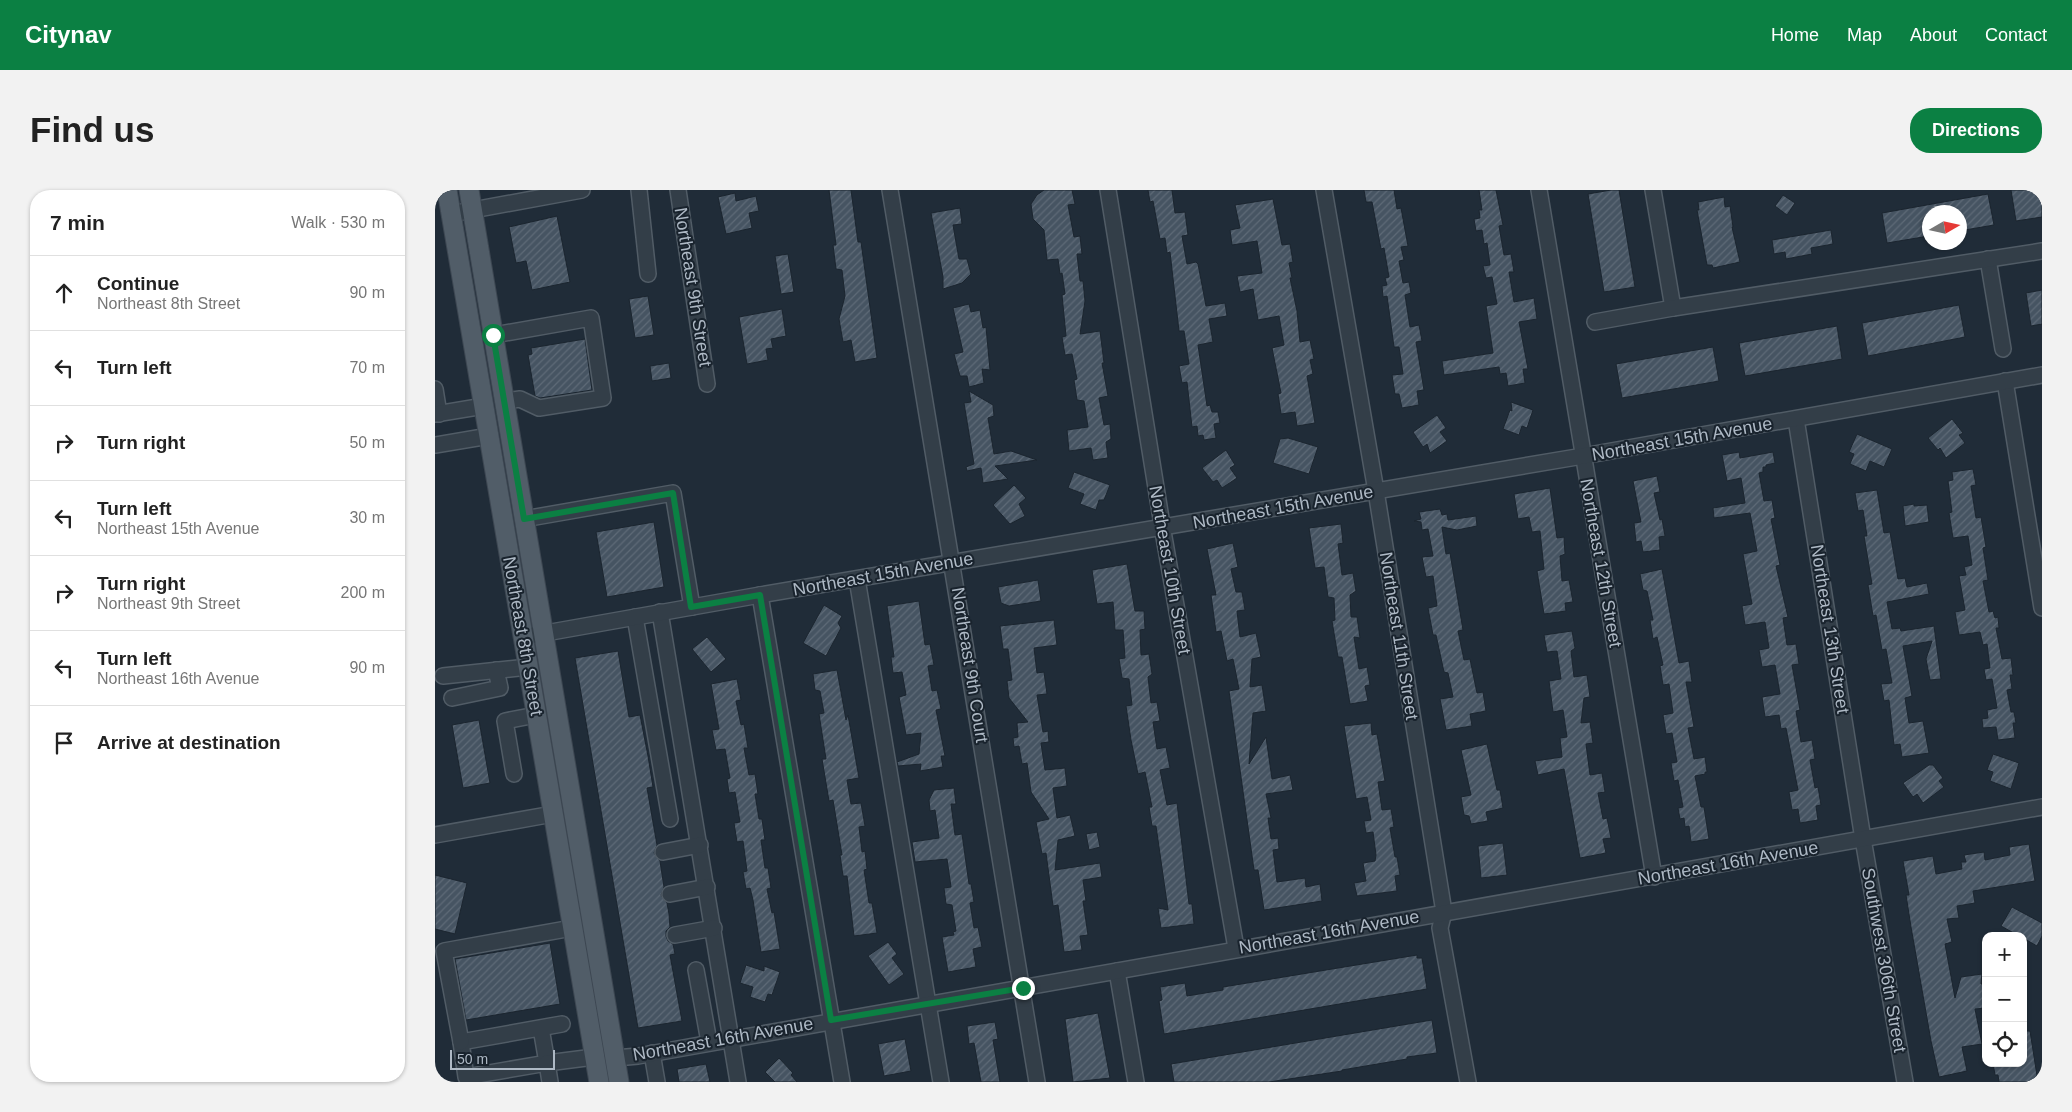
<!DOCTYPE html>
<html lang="en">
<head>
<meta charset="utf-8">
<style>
  body { margin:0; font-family:Arial,sans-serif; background:#f2f2f2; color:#222 }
  .controls { position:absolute; right:15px; bottom:15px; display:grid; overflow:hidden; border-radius:10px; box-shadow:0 1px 4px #0004 }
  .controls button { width:45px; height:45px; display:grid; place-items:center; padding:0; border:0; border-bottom:1px solid #e0e0e0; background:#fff; color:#222; font:25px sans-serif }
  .compass { position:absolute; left:1487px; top:15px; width:45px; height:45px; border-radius:50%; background:#fff; box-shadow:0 1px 4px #0004; rotate:81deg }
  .scale { position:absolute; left:15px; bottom:12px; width:105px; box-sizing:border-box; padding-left:5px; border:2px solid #aeb9c5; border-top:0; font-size:14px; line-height:18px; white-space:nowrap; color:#aeb9c5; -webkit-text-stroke:4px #19232d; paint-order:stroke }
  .stop { position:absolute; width:15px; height:15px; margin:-11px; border:4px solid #0b8043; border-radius:50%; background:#fff }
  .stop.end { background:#0b8043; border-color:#fff; box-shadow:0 1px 5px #0008 }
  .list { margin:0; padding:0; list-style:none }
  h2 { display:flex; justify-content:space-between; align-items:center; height:65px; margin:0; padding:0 20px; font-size:21px }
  h2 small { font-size:16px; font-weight:400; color:#767676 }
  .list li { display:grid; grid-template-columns:32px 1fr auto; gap:15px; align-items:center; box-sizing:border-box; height:75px; padding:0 20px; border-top:1px solid #e0e0e0 }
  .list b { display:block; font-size:19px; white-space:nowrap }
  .list p { margin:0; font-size:16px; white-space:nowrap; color:#767676 }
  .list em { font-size:16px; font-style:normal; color:#767676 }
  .icon { flex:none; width:28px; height:28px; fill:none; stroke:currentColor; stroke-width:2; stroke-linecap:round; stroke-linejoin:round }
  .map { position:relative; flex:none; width:1607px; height:892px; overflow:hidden; border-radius:20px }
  header { display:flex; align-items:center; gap:30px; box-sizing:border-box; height:70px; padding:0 25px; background:#0b8043; color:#fff }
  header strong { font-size:24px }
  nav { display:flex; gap:28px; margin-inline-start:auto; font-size:18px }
  .intro { display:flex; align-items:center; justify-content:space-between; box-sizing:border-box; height:120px; padding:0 30px }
  h1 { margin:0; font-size:35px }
  .button { padding:12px 22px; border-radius:20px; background:#0b8043; color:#fff; font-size:18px; font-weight:700 }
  main { display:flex; gap:30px; padding:0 30px }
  aside { flex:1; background:#fff; border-radius:20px; box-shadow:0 1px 4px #0004 }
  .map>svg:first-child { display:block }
  .building { fill:url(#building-hatch); stroke:#1b252f }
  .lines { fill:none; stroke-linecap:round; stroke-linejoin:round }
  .minor-casing { stroke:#515c66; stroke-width:18 }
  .major-casing { stroke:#3d4752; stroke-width:21 }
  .minor { stroke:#333e48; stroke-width:15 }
  .major { stroke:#515d68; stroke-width:19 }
  .route { stroke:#0b8043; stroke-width:6 }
  .labels { text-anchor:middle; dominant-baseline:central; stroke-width:4; stroke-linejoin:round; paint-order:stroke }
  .street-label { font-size:18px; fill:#aeb9c5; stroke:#19232d }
</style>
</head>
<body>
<header>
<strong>Citynav</strong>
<nav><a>Home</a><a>Map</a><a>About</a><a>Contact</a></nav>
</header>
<div class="intro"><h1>Find us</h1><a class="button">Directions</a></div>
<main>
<aside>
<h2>7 min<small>Walk · 530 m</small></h2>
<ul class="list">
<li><svg class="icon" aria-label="ahead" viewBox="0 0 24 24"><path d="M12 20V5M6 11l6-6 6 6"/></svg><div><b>Continue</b><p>Northeast 8th Street</p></div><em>90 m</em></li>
<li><svg class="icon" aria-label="left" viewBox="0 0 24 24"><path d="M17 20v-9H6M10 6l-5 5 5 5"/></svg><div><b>Turn left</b></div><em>70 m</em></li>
<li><svg class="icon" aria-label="right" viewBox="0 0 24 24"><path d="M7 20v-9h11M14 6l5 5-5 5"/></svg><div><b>Turn right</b></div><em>50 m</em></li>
<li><svg class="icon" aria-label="left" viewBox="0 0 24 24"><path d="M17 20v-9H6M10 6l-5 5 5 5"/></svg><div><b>Turn left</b><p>Northeast 15th Avenue</p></div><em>30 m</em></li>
<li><svg class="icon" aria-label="right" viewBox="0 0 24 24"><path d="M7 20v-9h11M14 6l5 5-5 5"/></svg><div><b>Turn right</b><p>Northeast 9th Street</p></div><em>200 m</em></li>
<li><svg class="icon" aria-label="left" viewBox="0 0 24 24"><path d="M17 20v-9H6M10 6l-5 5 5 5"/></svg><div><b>Turn left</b><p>Northeast 16th Avenue</p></div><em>90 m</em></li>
<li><svg class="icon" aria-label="arrive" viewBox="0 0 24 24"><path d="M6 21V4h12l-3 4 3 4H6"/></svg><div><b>Arrive at destination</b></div></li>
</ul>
</aside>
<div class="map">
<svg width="1607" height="892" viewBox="0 0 1607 892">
  <defs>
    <pattern id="building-hatch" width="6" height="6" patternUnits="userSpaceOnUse" patternTransform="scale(1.25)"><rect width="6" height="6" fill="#465462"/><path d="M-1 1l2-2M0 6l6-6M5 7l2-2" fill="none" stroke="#5e6a77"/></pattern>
  </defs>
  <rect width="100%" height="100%" fill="#202c38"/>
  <g class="building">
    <polygon points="394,0 416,0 423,52 426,52 442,168 420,172 416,150 408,152 404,129 410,106 407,80 401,79 398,55 401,55"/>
    <polygon points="609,0 637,0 640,14 633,15 639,47 645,46 647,64 642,64 645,91 648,91 650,111 645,144 665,141 669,173 667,173 673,206 664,208 669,235 675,234 676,249 671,252 673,268 658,270 656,258 634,261 632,240 653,237 649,211 642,210 639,190 642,189 637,164 630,165 627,147 631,146 627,105 630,104 627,83 625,84 623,69 612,70 609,40 598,29 596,14 602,5"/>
    <polygon points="713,0 737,0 740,23 750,22 753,45 747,46 752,74 761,72 763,74 771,116 790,113 792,126 774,129 778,152 763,155 772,216 775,215 777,222 783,222 785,233 779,234 781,248 769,250 768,245 763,246 762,236 757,237 752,192 747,193 744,176 754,174 749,141 744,141 735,62 732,63 730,48 725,49 718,11 715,12"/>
    <polygon points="929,0 959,0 962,19 966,18 973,56 966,57 969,70 964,71 968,93 974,92 976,103 970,105 975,137 984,135 987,151 981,152 989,200 982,201 984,215 967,218 964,204 960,204 957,185 968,184 964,157 959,157 952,106 948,107 947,96 952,95 950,88 954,87 949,58 946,59 937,12 931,12"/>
    <polygon points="1044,0 1061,0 1068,35 1064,36 1069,65 1076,64 1079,82 1074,82 1079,112 1099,108 1102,129 1084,132 1093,179 1088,179 1090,193 1073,196 1071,183 1065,184 1064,177 1009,185 1007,171 1058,163 1051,116 1062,114 1057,87 1051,88 1048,76 1055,75 1052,53 1049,54 1047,40 1041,41 1039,29 1045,28 1044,20 1047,20"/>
    <polygon points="1176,0 1184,0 1200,97 1169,102 1153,4"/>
    <polygon points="1576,0 1607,0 1607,27 1581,31"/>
    <polygon points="300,3 301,11 321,6 324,21 314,23 317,38 291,44 283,7"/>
    <polygon points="1553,4 1559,35 1524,41 1524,22 1494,22 1494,46 1452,53 1447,23"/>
    <polygon points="1348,5 1360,13 1352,25 1340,16"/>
    <polygon points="1289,7 1290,17 1295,16 1298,37 1297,37 1305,72 1278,78 1277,75 1272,75 1262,20 1264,20 1263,12"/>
    <polygon points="838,9 847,55 855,54 858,72 854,73 857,88 855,88 862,121 865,152 875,150 879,169 875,170 878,184 872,186 880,233 862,236 860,222 846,224 843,204 846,203 837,158 849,155 844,126 823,130 818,99 805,102 802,86 827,83 822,51 797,55 795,40 805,38 800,15"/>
    <polygon points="525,18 527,34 518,35 524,69 532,69 536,84 527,93 508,99 508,87 496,23"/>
    <polygon points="122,26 135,92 97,100 91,71 81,73 74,37"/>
    <polygon points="1396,40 1398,54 1376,58 1377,64 1351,69 1350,62 1339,64 1337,50"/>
    <polygon points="353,64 359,102 346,104 340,66"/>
    <polygon points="1607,100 1607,134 1596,136 1591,103"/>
    <polygon points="213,106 219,145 200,148 194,109"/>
    <polygon points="534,114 536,122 545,120 548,138 551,137 555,180 547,179 549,193 534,197 532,186 525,186 519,164 528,162 518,118"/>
    <polygon points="1524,115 1530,147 1433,166 1427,133"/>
    <polygon points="347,119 351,146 336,149 338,158 331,159 333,170 312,174 304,127"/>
    <polygon points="1402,136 1407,169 1310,186 1304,153"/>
    <polygon points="150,149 157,200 105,208 100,206 93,165 97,164 96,158"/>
    <polygon points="1278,157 1284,191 1187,208 1181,174"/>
    <polygon points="234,173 236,188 217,191 215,176"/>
    <polygon points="534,201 558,215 559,226 553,228 559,264 576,261 602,270 560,276 573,289 548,293 546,278 532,281 531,277 539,274 529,213 536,212"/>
    <polygon points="1076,212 1098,220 1092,238 1087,236 1084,245 1068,239 1075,220 1077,221"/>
    <polygon points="1002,225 1011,238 1005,242 1012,251 995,263 992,254 988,257 978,242"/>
    <polygon points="1517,229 1528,243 1524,245 1530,253 1511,268 1505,258 1503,260 1493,248"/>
    <polygon points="1422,244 1457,259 1449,277 1435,271 1431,281 1415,274 1419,264 1414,262"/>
    <polygon points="853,248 883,257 874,284 838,273 845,249"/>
    <polygon points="791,260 800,275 795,278 802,288 787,298 782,290 778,292 767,278"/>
    <polygon points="1304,262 1305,268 1338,262 1340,273 1331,275 1331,277 1328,277 1328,282 1324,283 1329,311 1337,310 1340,328 1336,329 1345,375 1341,376 1353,427 1348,428 1352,455 1361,454 1364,474 1357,475 1365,520 1361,521 1366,552 1377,550 1380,569 1375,570 1380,598 1383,597 1386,615 1381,616 1383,630 1365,633 1363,619 1357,620 1354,602 1363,600 1351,538 1346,539 1344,525 1330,527 1327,507 1345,504 1340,475 1327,477 1324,460 1334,458 1330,432 1310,435 1307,416 1317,414 1308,364 1322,361 1315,323 1279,328 1278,318 1310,313 1306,288 1292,291 1287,265"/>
    <polygon points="1538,279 1541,295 1536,296 1541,328 1546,327 1551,357 1548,358 1553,390 1548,391 1554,422 1558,421 1560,428 1563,427 1564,438 1561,438 1567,469 1576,468 1578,485 1575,485 1577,499 1572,500 1576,522 1579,522 1581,533 1578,533 1580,548 1563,550 1561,537 1548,538 1547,529 1553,528 1552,520 1562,518 1557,489 1551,490 1549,479 1555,478 1552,454 1548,455 1545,442 1524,445 1520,422 1530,420 1524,386 1531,385 1529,377 1537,375 1533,346 1518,348 1514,323 1517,322 1513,291 1518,290 1517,282"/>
    <polygon points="639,282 675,295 669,310 664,310 661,320 645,314 649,304 633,298"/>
    <polygon points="1222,286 1225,302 1219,303 1225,330 1227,329 1230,346 1224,347 1225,360 1208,362 1206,351 1201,352 1199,333 1206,332 1198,291"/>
    <polygon points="579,295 591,308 584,314 590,326 575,334 558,315"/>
    <polygon points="1115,298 1122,348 1129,347 1130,364 1125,366 1127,391 1134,390 1138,412 1130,413 1131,421 1109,424 1102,381 1109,379 1105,341 1097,342 1094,327 1083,329 1079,304"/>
    <polygon points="1442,300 1449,343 1455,342 1463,389 1470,388 1472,397 1492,393 1494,404 1452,412 1457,439 1465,438 1466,441 1499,436 1506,489 1495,490 1491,469 1497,451 1468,456 1477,506 1470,508 1474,533 1488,531 1494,563 1467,567 1465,554 1459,555 1454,510 1449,511 1446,494 1457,493 1451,459 1447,460 1441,425 1438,426 1433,395 1437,394 1429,346 1432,346 1428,320 1423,321 1420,303"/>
    <polygon points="1479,314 1479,316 1492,315 1494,332 1470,336 1468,316"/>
    <polygon points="1005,319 1007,325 1012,324 1013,330 1041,326 1042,336 1022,340 1007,337 1011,364 1015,363 1028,440 1023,441 1029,470 1035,469 1042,503 1048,502 1051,521 1035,524 1037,536 1011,540 1005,509 1018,507 1013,483 1009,482 1001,445 998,445 993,418 1002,416 998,386 991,387 987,367 998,366 993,339 987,340 986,332 979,331 986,329 984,322"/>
    <polygon points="219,332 229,397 172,407 161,342"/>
    <polygon points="906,334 908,353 903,354 907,385 918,383 921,401 915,405 916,427 922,427 925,448 919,447 924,479 932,477 935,495 930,496 933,511 915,514 907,467 903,467 897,431 900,430 899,408 893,407 889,377 880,378 874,338"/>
    <polygon points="798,353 803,377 796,379 801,402 807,402 810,420 802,421 805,447 821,443 826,467 817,469 815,497 827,495 831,521 818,523 814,574 831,547 837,589 855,585 858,600 831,604 836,628 833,628 836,649 843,648 844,659 838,660 842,692 870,688 871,697 885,694 887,711 829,720 823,680 819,680 794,501 804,499 798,469 792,471 786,441 781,442 776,405 781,405 772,359"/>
    <polygon points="692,374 700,421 709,421 710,439 705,440 706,465 714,464 717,484 713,487 716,513 722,512 725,531 718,532 722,559 731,557 735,578 725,580 732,615 742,613 754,714 757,714 759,734 726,738 723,718 733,720 721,636 717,636 714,617 717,617 710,582 703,584 696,550 691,516 697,515 694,489 687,488 684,469 690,468 688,440 680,440 678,412 662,414 657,380"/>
    <polygon points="1227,379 1244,473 1254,471 1257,492 1251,492 1259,537 1253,538 1259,569 1270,567 1272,582 1270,582 1270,584 1260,586 1266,617 1269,617 1274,649 1256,652 1254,636 1250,637 1249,628 1245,629 1243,618 1248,617 1243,590 1239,591 1236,573 1242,572 1237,543 1231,544 1228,525 1238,523 1234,494 1228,495 1225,476 1228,475 1222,447 1218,449 1215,430 1218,430 1212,401 1208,400 1205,384"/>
    <polygon points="603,390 606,411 574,416 566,413 563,397"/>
    <polygon points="484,411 490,455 495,454 499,475 493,476 497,501 502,500 506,519 501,520 510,566 506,566 508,577 485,581 486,574 463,576 462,572 484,564 486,543 471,545 464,507 471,505 467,482 458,483 456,467 459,467 452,416"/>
    <polygon points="389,415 407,426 403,433 406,438 391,466 368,453"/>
    <polygon points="619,430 622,455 599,458 602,483 609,482 612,504 602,505 608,542 613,541 614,552 606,553 610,580 630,578 632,596 618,598 622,628 635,625 640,646 623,650 620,680 665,673 667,687 648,690 651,711 648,711 653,745 645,746 647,760 629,762 623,715 618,716 611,663 607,664 601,632 614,629 596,602 592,573 587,574 584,556 579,557 578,548 583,547 582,533 593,532 574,508 572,491 577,490 573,459 568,459 565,436"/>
    <polygon points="1137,441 1140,458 1136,461 1139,487 1152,485 1155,507 1149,508 1146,533 1155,532 1158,553 1151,554 1155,585 1167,583 1170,602 1163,603 1168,629 1172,628 1176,648 1168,649 1171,663 1145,668 1129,579 1103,585 1100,571 1127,567 1125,548 1132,547 1128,520 1118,522 1114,491 1126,489 1122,461 1112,462 1109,445"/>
    <polygon points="272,447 291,469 276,482 257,459"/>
    <polygon points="183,461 194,527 205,525 213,566 218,597 212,598 222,655 219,663 225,671 229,697 226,705 232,713 234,724 235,737 231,741 231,746 233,751 238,754 240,764 235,765 247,831 203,838 140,468"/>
    <polygon points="402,480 411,530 413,525 424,588 412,590 416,614 426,613 430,636 424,637 427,662 430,661 432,679 429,680 434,713 437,713 442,743 419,746 412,686 408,686 405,665 407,665 398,610 394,611 387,569 391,569 384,524 389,523 385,501 380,500 378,484"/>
    <polygon points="302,489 306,510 301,511 306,535 309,534 313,558 309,558 314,585 320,584 323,604 320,604 324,629 327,629 330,650 326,650 330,678 333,678 336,698 332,699 337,723 339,722 345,759 326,762 318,710 315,698 311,699 308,682 312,681 308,651 302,652 299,633 305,632 300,602 294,603 292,589 295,588 290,559 281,560 277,540 284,539 276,494"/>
    <polygon points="44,530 55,593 28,598 17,535"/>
    <polygon points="936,533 937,545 942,544 950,591 943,592 947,620 956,619 959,637 955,638 960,667 962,667 965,685 960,686 962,701 922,706 919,693 931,691 928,673 940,671 941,665 938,642 931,643 929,631 936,630 932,607 921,609 909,536"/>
    <polygon points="1052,554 1062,600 1065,600 1068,618 1051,622 1053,631 1036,634 1034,626 1029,625 1026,607 1036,605 1026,560"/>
    <polygon points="1558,564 1584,573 1576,599 1555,591 1558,582 1552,580"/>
    <polygon points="1494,575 1498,575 1508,588 1504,591 1509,597 1488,613 1482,604 1478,607 1468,593"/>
    <polygon points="519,598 521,614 516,614 520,645 527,644 534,694 536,694 539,712 535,713 539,738 543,737 547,757 538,759 541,777 513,782 507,747 519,745 518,742 521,741 517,715 511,714 509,698 516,697 512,669 480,672 477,652 504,648 500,620 495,621 494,610 499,600"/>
    <polygon points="662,642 665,657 654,660 651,644"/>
    <polygon points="1068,653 1072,685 1046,688 1043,656"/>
    <polygon points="1594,654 1600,691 1538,701 1540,713 1522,716 1524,728 1512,729 1517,752 1510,754 1520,808 1526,787 1547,784 1546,794 1551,794 1551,818 1540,819 1547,854 1527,857 1532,881 1504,887 1496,851 1476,737 1471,705 1474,705 1468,671 1498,666 1501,684 1527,679 1526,672 1531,672 1529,665 1549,662 1550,670 1575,665 1574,657"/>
    <polygon points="0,685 32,693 20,744 0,739"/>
    <polygon points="1577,717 1607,733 1607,746 1602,756 1588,748 1588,746 1584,746 1566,736"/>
    <polygon points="453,752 462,764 457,768 469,784 454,795 433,766"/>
    <polygon points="115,753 125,814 31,830 20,769"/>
    <polygon points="982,765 982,768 987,768 992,799 729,844 724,811 727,810 725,797 750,793 752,806 788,800 788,797"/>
    <polygon points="311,775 329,781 329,776 345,782 337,805 333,804 330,812 315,807 318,797 305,793"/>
    <polygon points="663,823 675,888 638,892 630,829"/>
    <polygon points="997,830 1002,863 972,867 972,869 907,880 907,881 834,892 739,892 736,874"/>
    <polygon points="560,832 563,849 558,850 565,892 546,892 539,853 534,854 532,836"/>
    <polygon points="1588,841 1595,841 1603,892 1564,892 1563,885 1560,885 1558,873 1588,873"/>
    <polygon points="470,849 476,881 449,886 443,854"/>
    <polygon points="344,868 358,883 356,885 362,892 340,892 330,882"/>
    <polygon points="271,874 275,892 244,892 242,879"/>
  </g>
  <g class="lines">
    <g class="minor-casing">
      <g id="minor">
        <polyline points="204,0 213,84"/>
        <polyline points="243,0 272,194"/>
        <polyline points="455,0 602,892"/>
        <polyline points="673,0 729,347 801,758"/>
        <polyline points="889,0 941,301 1009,722 1005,738 1033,892"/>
        <polyline points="1104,0 1219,687"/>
        <polyline points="1218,0 1238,118"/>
        <polyline points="16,24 147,0"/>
        <polyline points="1553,69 1568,159"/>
        <polyline points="1160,132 1238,118 1607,61"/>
        <polyline points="59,145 156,128 168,208 104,218 85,209 70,211"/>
        <polyline points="1570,191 1607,418"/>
        <polyline points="0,199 4,224"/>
        <polyline points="0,224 49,216"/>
        <polyline points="1361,229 1428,649 1470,892"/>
        <polyline points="0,255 54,246"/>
        <polyline points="89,329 238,303 257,417"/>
        <polyline points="422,389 506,892"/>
        <polyline points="325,405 407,892"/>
        <polyline points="225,422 303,892"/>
        <polyline points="200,427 235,629"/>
        <polyline points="88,447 325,405 1148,266 1607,185"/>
        <polyline points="8,486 93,477"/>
        <polyline points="17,508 65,498 61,480"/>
        <polyline points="79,584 70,531 101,525"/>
        <polyline points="0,645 118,624"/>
        <polyline points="228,662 265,655"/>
        <polyline points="235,704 272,697"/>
        <polyline points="240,745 279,738"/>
        <polyline points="261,780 274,852"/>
        <polyline points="682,781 701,892"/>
        <polyline points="106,838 112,873 31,887 26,852 127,834"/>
        <polyline points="26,852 9,761 137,738"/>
        <polyline points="217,863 222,892"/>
        <polyline points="181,868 203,866 1607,617"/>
        <polyline points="115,892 112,873 159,867"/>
      </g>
    </g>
    <g class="major-casing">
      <g id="major">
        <polyline points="12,0 164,892"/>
        <polyline points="34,0 184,892"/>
      </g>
    </g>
    <use href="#minor" class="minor"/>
    <use href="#major" class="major"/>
  </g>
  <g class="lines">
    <polyline class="route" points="58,145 89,329 238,303 256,417 325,405 396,830 588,798"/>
  </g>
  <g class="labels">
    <g class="street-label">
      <text transform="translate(258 97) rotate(81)">Northeast 9th Street</text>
      <text transform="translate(1247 249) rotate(-10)">Northeast 15th Avenue</text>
      <text transform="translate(848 317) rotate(-10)">Northeast 15th Avenue</text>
      <text transform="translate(1166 373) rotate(80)">Northeast 12th Street</text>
      <text transform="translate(735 380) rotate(80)">Northeast 10th Street</text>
      <text transform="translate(448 384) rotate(-10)">Northeast 15th Avenue</text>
      <text transform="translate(1395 439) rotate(81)">Northeast 13th Street</text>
      <text transform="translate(88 446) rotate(80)">Northeast 8th Street</text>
      <text transform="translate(964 446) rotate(81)">Northeast 11th Street</text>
      <text transform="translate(535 475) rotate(81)">Northeast 9th Court</text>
      <text transform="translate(1293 673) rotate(-10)">Northeast 16th Avenue</text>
      <text transform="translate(894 742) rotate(-10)">Northeast 16th Avenue</text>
      <text transform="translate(1449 770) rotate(80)">Southwest 306th Street</text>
      <text transform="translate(288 849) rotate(-10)">Northeast 16th Avenue</text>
    </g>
  </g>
</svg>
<div class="controls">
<button>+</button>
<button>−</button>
<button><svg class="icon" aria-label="locate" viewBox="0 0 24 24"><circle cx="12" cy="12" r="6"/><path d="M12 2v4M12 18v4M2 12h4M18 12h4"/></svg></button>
</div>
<svg class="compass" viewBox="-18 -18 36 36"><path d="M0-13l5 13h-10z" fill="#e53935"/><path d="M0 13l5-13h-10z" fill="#767676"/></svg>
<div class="scale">50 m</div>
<div class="stop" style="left:58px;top:145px"></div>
<div class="stop end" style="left:588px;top:798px"></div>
</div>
</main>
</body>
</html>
